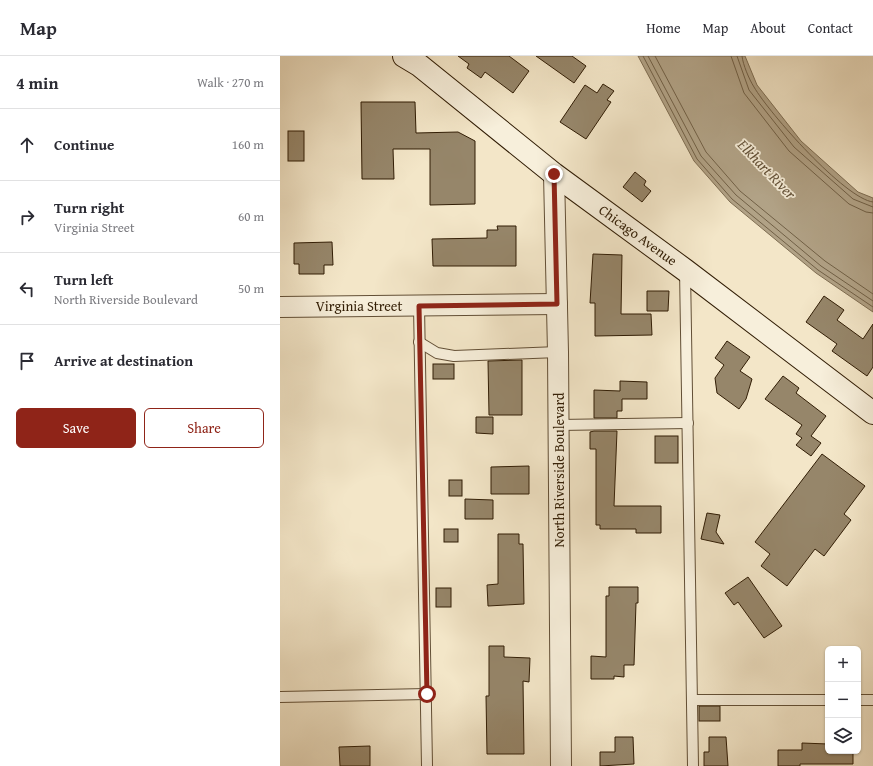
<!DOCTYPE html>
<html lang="en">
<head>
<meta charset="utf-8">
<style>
  body { margin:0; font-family:"Gentium Book Plus",serif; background:#f2f2f3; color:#2b2b33 }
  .controls { position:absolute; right:12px; bottom:12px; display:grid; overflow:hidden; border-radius:6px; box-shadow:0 1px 3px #0004 }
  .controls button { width:36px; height:36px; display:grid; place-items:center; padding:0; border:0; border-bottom:1px solid #e1e1e2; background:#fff; color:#2b2b33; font:20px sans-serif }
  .stop { position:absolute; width:12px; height:12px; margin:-9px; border:3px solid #8f2418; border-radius:50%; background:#fff }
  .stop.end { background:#8f2418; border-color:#fff; box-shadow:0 1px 4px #0008 }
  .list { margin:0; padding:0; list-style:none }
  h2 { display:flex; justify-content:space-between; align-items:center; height:52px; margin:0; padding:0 16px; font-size:17px }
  h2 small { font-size:13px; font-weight:400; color:#7c7c81 }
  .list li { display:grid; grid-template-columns:26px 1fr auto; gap:12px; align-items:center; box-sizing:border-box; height:72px; padding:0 16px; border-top:1px solid #e1e1e2 }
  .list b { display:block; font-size:15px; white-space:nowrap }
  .list p { margin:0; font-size:13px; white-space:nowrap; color:#7c7c81 }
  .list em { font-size:13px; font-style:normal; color:#7c7c81 }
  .actions { display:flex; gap:8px; padding:12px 16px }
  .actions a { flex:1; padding:9px 0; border:1px solid #8f2418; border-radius:6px; text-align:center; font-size:14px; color:#8f2418 }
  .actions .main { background:#8f2418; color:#fff }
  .icon { flex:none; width:22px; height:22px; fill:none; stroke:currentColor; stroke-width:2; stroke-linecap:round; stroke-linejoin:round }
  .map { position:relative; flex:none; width:593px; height:710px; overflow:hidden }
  header { display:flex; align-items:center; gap:24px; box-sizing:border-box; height:56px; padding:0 20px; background:#fff; border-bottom:1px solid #e1e1e2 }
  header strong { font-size:19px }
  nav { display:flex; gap:22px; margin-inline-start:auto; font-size:14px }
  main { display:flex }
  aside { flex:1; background:#fff }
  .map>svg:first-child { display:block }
  .water { fill:#b1a286; stroke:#7e6d52 }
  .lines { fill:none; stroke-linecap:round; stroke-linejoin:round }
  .shore { stroke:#716046; stroke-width:1 }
  .building { fill:#96866a; stroke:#311d05 }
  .lane-casing { stroke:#624f36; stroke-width:12 }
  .street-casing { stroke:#624f36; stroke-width:22 }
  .secondary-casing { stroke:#311d05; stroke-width:24 }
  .lane { stroke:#f7efdb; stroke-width:10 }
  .street { stroke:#f7efdb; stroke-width:20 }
  .secondary { stroke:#f7efdb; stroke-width:22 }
  .route { stroke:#8f2418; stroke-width:5 }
  .labels { text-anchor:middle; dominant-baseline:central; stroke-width:3.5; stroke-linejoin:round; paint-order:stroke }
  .street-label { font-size:14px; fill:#311d05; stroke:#f7efdb }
  .water-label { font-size:15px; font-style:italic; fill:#645239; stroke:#f7efdb }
</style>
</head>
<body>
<header>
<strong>Map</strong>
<nav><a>Home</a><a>Map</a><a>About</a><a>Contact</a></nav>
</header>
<main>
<aside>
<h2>4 min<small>Walk · 270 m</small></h2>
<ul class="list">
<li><svg class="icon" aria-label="ahead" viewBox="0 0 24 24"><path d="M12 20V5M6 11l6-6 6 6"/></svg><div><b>Continue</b></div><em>160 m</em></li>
<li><svg class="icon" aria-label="right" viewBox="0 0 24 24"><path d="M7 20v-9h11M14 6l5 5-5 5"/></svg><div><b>Turn right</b><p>Virginia Street</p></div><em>60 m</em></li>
<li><svg class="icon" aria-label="left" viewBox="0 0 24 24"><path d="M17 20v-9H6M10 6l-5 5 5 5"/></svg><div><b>Turn left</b><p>North Riverside Boulevard</p></div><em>50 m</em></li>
<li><svg class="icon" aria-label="arrive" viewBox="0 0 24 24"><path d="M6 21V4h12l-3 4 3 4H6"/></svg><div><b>Arrive at destination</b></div></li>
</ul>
<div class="actions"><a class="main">Save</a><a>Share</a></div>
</aside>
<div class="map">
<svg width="593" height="710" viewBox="0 0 593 710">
  <rect width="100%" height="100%" fill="#f3e6c8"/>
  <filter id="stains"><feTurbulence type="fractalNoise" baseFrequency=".005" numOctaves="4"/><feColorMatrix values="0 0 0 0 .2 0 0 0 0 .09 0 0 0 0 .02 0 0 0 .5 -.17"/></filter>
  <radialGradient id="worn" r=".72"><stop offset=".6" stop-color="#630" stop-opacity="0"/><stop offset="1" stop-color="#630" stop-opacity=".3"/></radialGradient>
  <polygon class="water" points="358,0 465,0 477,29 521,85 578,136 593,142 593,256 536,217 450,146 414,105"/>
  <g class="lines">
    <g class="shore">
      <polyline points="363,0 417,103 452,143 538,214 593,251"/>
      <polyline points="368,0 421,100 456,139 541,210 593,245"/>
      <polyline points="375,0 426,96 460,135 545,205 593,238"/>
      <polyline points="451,0 464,37 509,95 569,148 586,156 593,157"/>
      <polyline points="457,0 469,34 514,91 573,143 593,151"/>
      <path d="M462,0c1,9 7,23 12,31 15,26 91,112 119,115"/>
    </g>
  </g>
  <g class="building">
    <polygon points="178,0 229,0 249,15 233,37 205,16 201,22 187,12 189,8"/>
    <polygon points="256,0 292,0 306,10 294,27"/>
    <polygon points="323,28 334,35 327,44 331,46 306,83 280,66 305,29 317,37"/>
    <polygon points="81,46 135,46 136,77 178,76 195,85 195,148 150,149 150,93 113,93 114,123 82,123"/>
    <rect x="8" y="75" width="16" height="30"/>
    <polygon points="355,116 366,125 364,129 371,135 362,146 343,131"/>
    <polygon points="217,170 236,170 236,210 153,210 152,183 207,182 207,174 218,174"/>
    <polygon points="52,186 53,209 44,209 44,218 19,218 19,208 14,208 14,187"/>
    <polygon points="313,198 342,199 341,258 371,258 372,279 315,280 315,247 310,247"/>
    <polygon points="367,235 389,235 388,255 367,255"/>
    <polygon points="544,240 564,254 557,264 583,283 593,268 593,311 587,320 552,295 557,288 526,266"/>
    <polygon points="447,285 470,301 460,315 472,323 466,343 459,353 437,337 435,322 444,309 435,302"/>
    <polygon points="242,304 242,359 209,359 208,305"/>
    <rect x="153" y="308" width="21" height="15"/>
    <polygon points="503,320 519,332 516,337 546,360 531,380 541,387 531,400 516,389 522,382 516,378 522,369 485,343"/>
    <polygon points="340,325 367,326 367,343 342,343 342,355 337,355 337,362 314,362 314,334 340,335"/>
    <polygon points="196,361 213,361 213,378 196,377"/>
    <polygon points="314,375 337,375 334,450 381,450 381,477 356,477 356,473 320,473 320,469 316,469 316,393 310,393 310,376"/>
    <rect x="375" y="380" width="23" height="27"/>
    <polygon points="542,398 585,430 564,458 571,464 544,500 535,493 507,530 481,510 490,498 475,486"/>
    <polygon points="249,410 249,438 211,438 211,411"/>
    <rect x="169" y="424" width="13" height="16"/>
    <polygon points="185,443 213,444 213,463 185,463"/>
    <polygon points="427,457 440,459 436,476 444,488 421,483"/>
    <rect x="164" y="473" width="14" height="13"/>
    <polygon points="218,478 239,478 239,488 243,488 244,548 208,550 207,529 218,528"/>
    <polygon points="468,521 502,570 484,582 458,546 454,549 445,537"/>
    <polygon points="329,531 358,531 358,547 356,547 354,609 344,609 344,621 334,620 334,623 311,623 311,600 326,601 326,540 329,540"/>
    <rect x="156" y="532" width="15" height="19"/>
    <polygon points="209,590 224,590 224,601 250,602 249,626 243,625 244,698 207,698 206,640 209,640"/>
    <rect x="419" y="650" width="21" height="15"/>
    <polygon points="335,681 353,681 354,708 320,710 320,696 335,696"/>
    <polygon points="429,681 446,681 448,710 424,710 424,696 429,696"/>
    <polygon points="522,687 548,688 548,695 573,695 573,708 520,708 520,710 498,710 498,694 522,694"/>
    <polygon points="90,690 90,710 60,710 59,691"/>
  </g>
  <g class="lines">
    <g class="lane-casing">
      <g id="lane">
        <polyline points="405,214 413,710"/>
        <polyline points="139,250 147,710"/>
        <polyline points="139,286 157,297 174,300 278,296"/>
        <polyline points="279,369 408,367"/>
        <polyline points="0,641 147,638"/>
        <polyline points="412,644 548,644"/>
        <polyline points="578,644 593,644"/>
      </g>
    </g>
    <g class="street-casing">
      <g id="street">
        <polyline points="274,118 278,296 281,710"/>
        <polyline points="0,251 277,248"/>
      </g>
    </g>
    <g class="secondary-casing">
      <polyline id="secondary" points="124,0 139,9 274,118 405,214 593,357"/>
    </g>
    <use href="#lane" class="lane"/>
    <use href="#street" class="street"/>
    <use href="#secondary" class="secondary"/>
  </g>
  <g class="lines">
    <polyline class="route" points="147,638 139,250 277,248 274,118"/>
  </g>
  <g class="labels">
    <g class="street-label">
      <text transform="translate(358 179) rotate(36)">Chicago Avenue</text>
      <text x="79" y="250">Virginia Street</text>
      <text transform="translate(279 414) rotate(-90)">North Riverside Boulevard</text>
    </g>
    <g class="water-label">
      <text transform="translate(487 113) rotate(46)">Elkhart River</text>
    </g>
  </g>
  <rect width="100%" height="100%" filter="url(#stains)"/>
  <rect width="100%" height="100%" fill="url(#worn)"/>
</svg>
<div class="controls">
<button>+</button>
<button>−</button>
<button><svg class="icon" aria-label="layers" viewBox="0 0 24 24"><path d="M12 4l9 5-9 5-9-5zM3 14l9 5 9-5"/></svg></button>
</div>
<div class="stop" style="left:147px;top:638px"></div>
<div class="stop end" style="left:274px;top:118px"></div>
</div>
</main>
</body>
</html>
